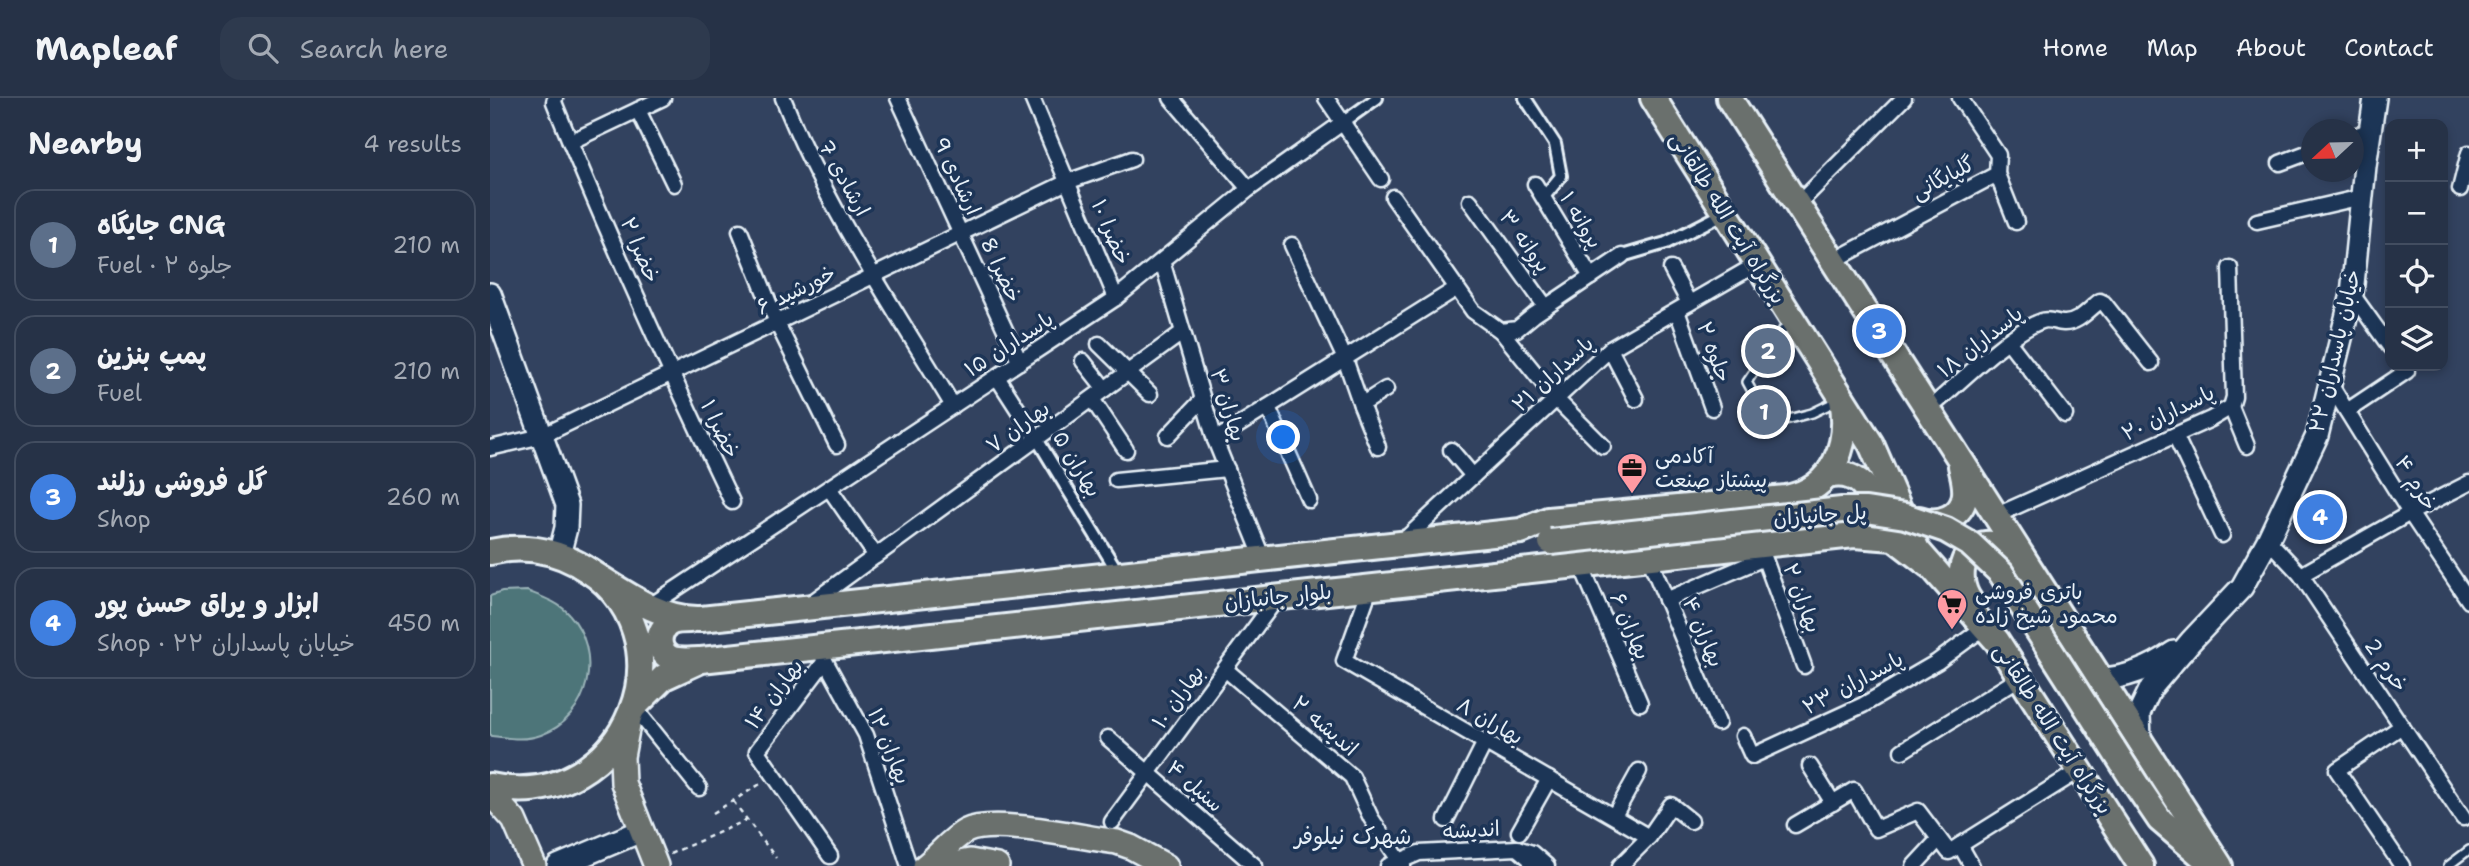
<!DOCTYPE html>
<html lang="en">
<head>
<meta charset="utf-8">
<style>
  body { margin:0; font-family:"Shantell Sans","Playpen Sans Arabic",sans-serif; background:#2e3a4e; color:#f1f3f6 }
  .controls { position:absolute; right:21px; top:21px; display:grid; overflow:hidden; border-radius:14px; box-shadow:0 4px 10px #0003 }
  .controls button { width:63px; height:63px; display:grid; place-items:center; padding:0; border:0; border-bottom:2px solid #424d60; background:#263247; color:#f1f3f6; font:35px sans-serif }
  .compass { position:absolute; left:1811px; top:21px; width:63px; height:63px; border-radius:50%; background:#263247; box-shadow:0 4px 10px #0003; rotate:248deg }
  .you { position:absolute; left:794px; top:340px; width:24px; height:24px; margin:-18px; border:5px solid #fff; border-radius:50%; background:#1a73e8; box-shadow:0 0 0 10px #1a73e833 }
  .badge { display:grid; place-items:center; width:46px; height:46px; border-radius:50%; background:#ea580c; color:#fff; font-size:23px; font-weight:700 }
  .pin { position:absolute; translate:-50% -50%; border:4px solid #fff; box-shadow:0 2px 7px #0006 }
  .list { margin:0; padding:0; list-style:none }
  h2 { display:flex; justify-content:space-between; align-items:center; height:91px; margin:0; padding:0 28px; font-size:30px }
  h2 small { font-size:23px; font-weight:400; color:#a4aab4 }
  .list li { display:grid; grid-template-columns:46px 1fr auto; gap:21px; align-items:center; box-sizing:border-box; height:112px; margin:0 14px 14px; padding:0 14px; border:2px solid #424d60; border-radius:21px }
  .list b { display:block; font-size:26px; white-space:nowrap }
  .list p { margin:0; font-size:23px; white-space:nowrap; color:#a4aab4 }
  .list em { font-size:23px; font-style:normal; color:#a4aab4 }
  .icon { flex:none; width:38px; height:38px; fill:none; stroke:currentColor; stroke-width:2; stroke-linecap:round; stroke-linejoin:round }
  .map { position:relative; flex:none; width:1979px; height:768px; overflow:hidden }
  header { display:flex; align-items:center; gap:42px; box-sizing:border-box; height:98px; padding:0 35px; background:#263247; border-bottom:2px solid #424d60 }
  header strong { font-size:33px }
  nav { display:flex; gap:38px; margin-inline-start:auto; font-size:24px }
  .search { width:490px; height:63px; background:#2e3a4e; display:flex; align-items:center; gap:18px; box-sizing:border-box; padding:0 24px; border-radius:21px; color:#a4aab4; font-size:26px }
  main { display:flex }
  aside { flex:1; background:#263247 }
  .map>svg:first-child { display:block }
  .green { fill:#4d7579; stroke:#9ab3b8; stroke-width:2 }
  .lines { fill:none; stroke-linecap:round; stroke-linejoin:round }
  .service-casing { stroke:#e8f1f8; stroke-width:12 }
  .pedestrian-casing { stroke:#e8f1f8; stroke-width:16 }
  .minor-casing { stroke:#e8f1f8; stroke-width:19 }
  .secondary-casing { stroke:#e8f1f8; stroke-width:26 }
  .primary-casing { stroke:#e8f1f8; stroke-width:28 }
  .trunk-casing { stroke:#e8f1f8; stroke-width:30 }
  .path { stroke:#e8f1f8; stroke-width:2.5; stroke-dasharray:5 5; stroke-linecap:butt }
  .service { stroke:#1d3557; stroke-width:7 }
  .pedestrian { stroke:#1d3557; stroke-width:10 }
  .minor { stroke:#1d3557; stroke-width:14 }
  .secondary { stroke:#1d3557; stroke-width:21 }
  .primary { stroke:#6b706d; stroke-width:23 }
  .trunk { stroke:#6b706d; stroke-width:24 }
  .trunk-bridge-casing { stroke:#e8f1f8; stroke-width:30; stroke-linecap:butt }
  .trunk-bridge { stroke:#6b706d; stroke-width:24 }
  .labels { text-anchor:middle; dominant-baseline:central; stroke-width:7; stroke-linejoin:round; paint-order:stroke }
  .street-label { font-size:21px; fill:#e8f1f8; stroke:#1d3557 }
  .poi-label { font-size:21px; fill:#e8f1f8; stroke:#1d3557; text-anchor:start }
  .neighbourhood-label { font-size:23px; fill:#e8f1f8; stroke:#1d3557 }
</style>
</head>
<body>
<header>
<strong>Mapleaf</strong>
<div class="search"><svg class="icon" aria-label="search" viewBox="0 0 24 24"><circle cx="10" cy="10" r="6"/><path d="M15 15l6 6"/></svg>Search here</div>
<nav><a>Home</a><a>Map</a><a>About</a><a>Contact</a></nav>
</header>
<main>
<aside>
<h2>Nearby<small>4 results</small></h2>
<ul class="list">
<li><span class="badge" style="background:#5c6f8a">1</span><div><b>جایگاه CNG</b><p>Fuel · جلوه ۲</p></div><em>210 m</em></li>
<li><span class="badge" style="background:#5c6f8a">2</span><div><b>پمپ بنزین</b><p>Fuel</p></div><em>210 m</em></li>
<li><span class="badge" style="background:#3f7fe0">3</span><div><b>گل فروشی رزلند</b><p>Shop</p></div><em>260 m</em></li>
<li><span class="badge" style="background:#3f7fe0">4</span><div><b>ابزار و یراق حسن پور</b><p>Shop · خیابان پاسداران ۲۲</p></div><em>450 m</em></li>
</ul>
</aside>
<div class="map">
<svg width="1979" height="768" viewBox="0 0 1979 768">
  <rect width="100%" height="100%" fill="#32425f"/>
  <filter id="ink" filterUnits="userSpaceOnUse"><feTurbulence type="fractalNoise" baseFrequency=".0143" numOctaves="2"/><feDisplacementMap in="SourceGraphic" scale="14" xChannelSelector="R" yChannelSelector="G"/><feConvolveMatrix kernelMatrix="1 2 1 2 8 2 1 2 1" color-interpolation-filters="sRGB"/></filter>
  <g filter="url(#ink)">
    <path class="green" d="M37,493c15,6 31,11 42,23 35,38 21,104 -28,121 -16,6 -33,3 -49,1l-2,-2v-138l12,-4z"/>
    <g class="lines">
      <g class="service-casing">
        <g id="service">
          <polyline points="1299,223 1257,284 1280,326 1322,315 1349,302"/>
          <polyline points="1958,768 1979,752"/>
        </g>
      </g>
      <g class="pedestrian-casing">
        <g id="pedestrian">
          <polyline points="1035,0 1065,46 1071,78 1053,100"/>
          <polyline points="852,25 887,0"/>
          <polyline points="1132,158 1176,145 1235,115"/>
          <polyline points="547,341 629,476"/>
        </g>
      </g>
      <g class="minor-casing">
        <g id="minor">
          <path d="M65,0l-1,4c54,135 115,268 178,400"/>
          <path d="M293,0c43,109 110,208 170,308"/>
          <polyline points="408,0 530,264"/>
          <polyline points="542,0 626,200"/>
          <polyline points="681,0 759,91"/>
          <polyline points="836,0 891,81"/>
          <polyline points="148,12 184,86"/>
          <polyline points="1864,38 1881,32"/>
          <polyline points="80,44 173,0"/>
          <polyline points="1790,65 1822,53"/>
          <polyline points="1507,76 1526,124"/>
          <polyline points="1045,86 1101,179"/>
          <polyline points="1970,91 1979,55"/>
          <polyline points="903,99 983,213 1011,233 1027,231 1044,217 1132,158"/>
          <polyline points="980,103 1056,209"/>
          <polyline points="1307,107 1414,0"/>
          <polyline points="1767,123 1872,99"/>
          <polyline points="250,133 287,225 347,347"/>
          <polyline points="802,147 855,261 871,307 896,291"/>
          <polyline points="672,163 725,342 773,461"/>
          <polyline points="1343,163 1507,76 1508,57 1470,0"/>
          <polyline points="1181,171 1199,205"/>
          <polyline points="1862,196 1900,249"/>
          <polyline points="1187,213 1222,310"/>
          <polyline points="1011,233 1066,301 1113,348"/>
          <polyline points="1518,243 1575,317"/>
          <polyline points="609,246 660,296"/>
          <polyline points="1120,251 1146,301"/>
          <polyline points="593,263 615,291"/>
          <polyline points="507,279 547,341"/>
          <polyline points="1840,286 1920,415 1979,503"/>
          <polyline points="602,301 636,352"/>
          <polyline points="871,307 888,349"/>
          <polyline points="778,309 819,402"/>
          <path d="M1436,309l11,-5c24,-21 76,-72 105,-81 7,-3 14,2 21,2 15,1 26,-14 37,-22l4,2 47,60"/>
          <polyline points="1741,309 1757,348"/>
          <polyline points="1857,313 1917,273 1913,268"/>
          <polyline points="1685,337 1732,437"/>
          <polyline points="678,338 713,301"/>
          <polyline points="725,342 967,190"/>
          <polyline points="0,350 52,338 577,84 642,61"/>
          <polyline points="961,352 983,378"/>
          <polyline points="626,382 737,371"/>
          <polyline points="339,390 386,458"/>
          <polyline points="1507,417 1721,321 1741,309 1744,299 1740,170"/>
          <polyline points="1778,442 1811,477 1973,720"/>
          <polyline points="912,444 1120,251 1267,166"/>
          <polyline points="1270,448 1314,568"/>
          <polyline points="1159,460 1228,625"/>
          <polyline points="1091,467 1150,605"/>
          <polyline points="1811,477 1920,415 1979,385"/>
          <polyline points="880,490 854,563 1159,739 1181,707 1201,723"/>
          <polyline points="1176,502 1274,460"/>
          <polyline points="321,505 693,234"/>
          <polyline points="160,508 626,200 759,91 852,25"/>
          <polyline points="332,557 376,637 419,768"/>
          <polyline points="335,563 267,653 340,758"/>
          <polyline points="735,571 862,679 881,720 913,768"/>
          <polyline points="144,609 209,690"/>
          <polyline points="1912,628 1847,672 1912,768"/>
          <polyline points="1253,638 1262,658 1373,607 1447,564 1496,528"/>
          <polyline points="618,640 765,768"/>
          <polyline points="1412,653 1531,579"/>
          <polyline points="1320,668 1343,705"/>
          <polyline points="1124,718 1149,673"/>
          <polyline points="956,722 995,644"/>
          <polyline points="622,724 787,500"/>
          <polyline points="1305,727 1364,692 1386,731 1428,713 1459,754 1590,672"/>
          <polyline points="1029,734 1059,681"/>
          <polyline points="1470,747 1482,768"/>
          <polyline points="898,768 929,755 1027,750"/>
          <polyline points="1042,768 1040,761 1027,750 1042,755 1057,768"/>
          <polyline points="1130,768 1159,739"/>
          <polyline points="1424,768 1449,741"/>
        </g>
      </g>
      <g class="secondary-casing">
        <g id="secondary">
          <polyline points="0,196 77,407 76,430 69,457"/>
          <path d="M1610,581c28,-1 51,-11 74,-27"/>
          <polyline points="1650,643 1649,615 1661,590 1701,543 1752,489 1778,442 1827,338 1862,196 1875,68 1885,0"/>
          <polyline points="68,768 151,733"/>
        </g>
      </g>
      <g class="primary-casing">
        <g id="primary">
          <polyline points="139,621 132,659 133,685 166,768"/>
          <polyline points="0,695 24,722 44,768"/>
          <path d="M435,768c14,-11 26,-27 41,-35 28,-14 118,7 151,11l14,5 35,19"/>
          <polyline points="452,768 480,763 507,768"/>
        </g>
      </g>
      <g class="trunk-casing">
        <g id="trunk">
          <polyline points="1163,0 1381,346 1427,452 1507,543 1651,768"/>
          <polyline points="1239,0 1730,768"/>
          <path d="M1338,378c33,-9 57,26 35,53"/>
          <path d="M1429,421c20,7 44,-2 46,-25 1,-10 -2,-19 -4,-28"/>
          <path d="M0,454c30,-7 61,-3 88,12 122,68 49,252 -88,222"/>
          <path d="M91,468c36,21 77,55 120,53l820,-88 27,-11 238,-22c49,-9 64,-55 56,-99"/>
          <path d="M1480,503c-18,-25 -6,-65 29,-56 10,2 17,9 24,15"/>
          <path d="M200,522c-7,0 -16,0 -22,4 -12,9 -11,27 2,34 8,4 20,2 29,2"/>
          <polyline points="144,609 174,579 211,562 1364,437 1404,440 1439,467"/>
          <polyline points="1647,688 1670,722 1718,763"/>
        </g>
      </g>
      <g class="path">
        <polyline points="243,703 286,760"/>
        <polyline points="223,715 272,685"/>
        <polyline points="180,756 257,722"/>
      </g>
      <use href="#service" class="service"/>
      <use href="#pedestrian" class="pedestrian"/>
      <use href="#minor" class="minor"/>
      <use href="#secondary" class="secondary"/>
      <use href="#primary" class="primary"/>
      <use href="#trunk" class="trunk"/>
      <g class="trunk-bridge-casing">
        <polyline id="trunk-bridge" points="1061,444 1352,412 1376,412 1415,418 1456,432 1480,446 1511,475 1647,688"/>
      </g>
      <use href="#trunk-bridge" class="trunk-bridge"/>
    </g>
  </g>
  <defs>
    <g id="office-pin" transform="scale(1.575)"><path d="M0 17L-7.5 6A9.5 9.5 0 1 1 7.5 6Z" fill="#ff9aa2" stroke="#1d3557"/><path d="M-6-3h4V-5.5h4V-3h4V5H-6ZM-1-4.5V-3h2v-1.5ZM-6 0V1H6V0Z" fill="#111"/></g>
    <g id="supermarket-pin" transform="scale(1.575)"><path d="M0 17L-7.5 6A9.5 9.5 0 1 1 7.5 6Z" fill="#ff9aa2" stroke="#1d3557"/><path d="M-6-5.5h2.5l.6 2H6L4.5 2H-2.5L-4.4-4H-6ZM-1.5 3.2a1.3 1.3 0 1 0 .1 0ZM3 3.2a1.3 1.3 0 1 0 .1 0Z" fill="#111"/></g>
  </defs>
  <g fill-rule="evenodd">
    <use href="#office-pin" x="1142" y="370"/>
    <use href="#supermarket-pin" x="1462" y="506"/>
  </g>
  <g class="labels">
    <g class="street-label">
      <text transform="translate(467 78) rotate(65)">ارشادی 9</text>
      <text transform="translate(354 80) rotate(61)">ارشادی 7</text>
      <text transform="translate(1453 80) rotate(-28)">گلپایگانی</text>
      <text transform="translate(1238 120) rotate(58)">بزرگراه آیت الله طالقانی</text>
      <text transform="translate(1091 122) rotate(59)">پروانه ۱</text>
      <text transform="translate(621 134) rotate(67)">خضرا ۱۰</text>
      <text transform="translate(1035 143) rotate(54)">پروانه ۳</text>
      <text transform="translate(150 152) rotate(67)">خضرا ۲</text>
      <text transform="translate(511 172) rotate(65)">خضرا 8</text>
      <text transform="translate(306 192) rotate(-26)">خورشید ۶</text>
      <text transform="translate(1490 244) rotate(-38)">پاسداران ۱۸</text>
      <text transform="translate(519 246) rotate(-33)">پاسداران ۱۵</text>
      <text transform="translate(1845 253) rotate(-77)">خیابان پاسداران ۲۲</text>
      <text transform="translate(1224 254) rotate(70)">جلوه ۲</text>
      <text transform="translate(1063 276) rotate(-42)">پاسداران ۲۱</text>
      <text transform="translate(738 307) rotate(73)">بهاران ۳</text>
      <text transform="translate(1678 315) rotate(-26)">پاسداران ۲۰</text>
      <text transform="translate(528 329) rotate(-36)">بهاران ۷</text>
      <text transform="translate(230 331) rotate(64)">خضرا ۱</text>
      <text transform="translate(587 366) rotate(59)">بهاران ۵</text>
      <text transform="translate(1926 385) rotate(58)">خرم ۴</text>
      <text transform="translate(1330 417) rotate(-4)">پل جانبازان</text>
      <text transform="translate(788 499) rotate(-6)">بلوار جانبازان</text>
      <text transform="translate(1312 500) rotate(70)">بهاران ۲</text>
      <text transform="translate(1140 528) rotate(67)">بهاران ۶</text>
      <text transform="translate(1213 534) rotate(67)">بهاران ۴</text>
      <text transform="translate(1896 567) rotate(56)">خرم 2</text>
      <text transform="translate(1363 585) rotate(-28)">پاسداران ۲۳</text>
      <text transform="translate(284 596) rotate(-53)">بهاران ۱۴</text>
      <text transform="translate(688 599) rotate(-54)">بهاران ۱۰</text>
      <text transform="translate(1000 623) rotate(30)">بهاران ۸</text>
      <text transform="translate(835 628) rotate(41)">اندیشه ۲</text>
      <text transform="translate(1563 631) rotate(57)">بزرگراه آیت الله طالقانی</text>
      <text transform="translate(399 648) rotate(68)">بهاران ۱۲</text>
      <text transform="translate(705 688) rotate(41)">سنبل ۴</text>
      <text transform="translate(981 732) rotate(-3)">اندیشه</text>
    </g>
    <g class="poi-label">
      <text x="1165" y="358">آکادمی<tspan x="1165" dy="24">پیشتاز صنعت</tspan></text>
      <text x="1485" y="494">باتری فروشی<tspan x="1485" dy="24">محمود شیخ زاده</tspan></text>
    </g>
    <g class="neighbourhood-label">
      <text x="863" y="738">شهرک نیلوفر</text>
    </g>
  </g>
</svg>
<div class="controls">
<button>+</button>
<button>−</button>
<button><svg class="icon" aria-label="locate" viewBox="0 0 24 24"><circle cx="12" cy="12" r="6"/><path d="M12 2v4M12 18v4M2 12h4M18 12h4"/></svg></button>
<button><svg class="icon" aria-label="layers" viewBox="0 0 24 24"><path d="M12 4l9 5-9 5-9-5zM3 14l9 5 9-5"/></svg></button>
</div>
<svg class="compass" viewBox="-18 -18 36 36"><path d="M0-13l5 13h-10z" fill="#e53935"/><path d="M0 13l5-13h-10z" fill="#a4aab4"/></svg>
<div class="you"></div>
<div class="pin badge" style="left:1274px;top:314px;background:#5c6f8a">1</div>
<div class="pin badge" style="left:1278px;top:253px;background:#5c6f8a">2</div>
<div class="pin badge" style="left:1389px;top:233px;background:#3f7fe0">3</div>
<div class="pin badge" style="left:1830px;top:419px;background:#3f7fe0">4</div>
</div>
</main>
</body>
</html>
